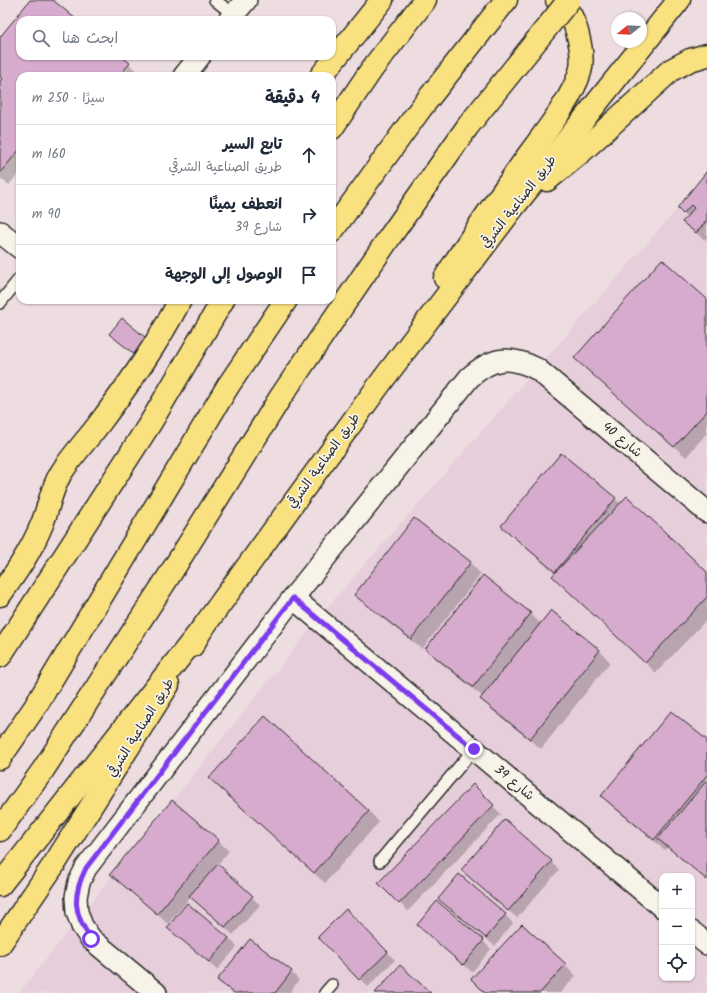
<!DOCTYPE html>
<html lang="ar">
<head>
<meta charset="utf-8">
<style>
  body { margin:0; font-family:Kalam,"Playpen Sans Arabic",sans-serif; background:#f6f6f7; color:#1f2937; direction:rtl }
  .controls { position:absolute; right:12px; bottom:12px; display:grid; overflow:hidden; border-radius:8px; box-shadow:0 1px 3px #0004 }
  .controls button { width:36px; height:36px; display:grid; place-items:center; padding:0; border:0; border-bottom:1px solid #e0e1e3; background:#fff; color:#1f2937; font:20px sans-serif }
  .compass { position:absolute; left:611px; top:12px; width:36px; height:36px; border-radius:50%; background:#fff; box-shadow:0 1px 3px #0004; rotate:252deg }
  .stop { position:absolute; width:12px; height:12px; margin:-9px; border:3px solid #7c3aed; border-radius:50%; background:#fff }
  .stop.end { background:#7c3aed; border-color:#fff; box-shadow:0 1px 4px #0008 }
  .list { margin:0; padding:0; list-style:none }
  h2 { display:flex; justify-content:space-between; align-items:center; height:52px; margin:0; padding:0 16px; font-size:17px }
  h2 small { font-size:13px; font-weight:400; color:#747a83 }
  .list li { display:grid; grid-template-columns:26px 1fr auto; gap:12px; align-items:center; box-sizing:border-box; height:60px; padding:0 16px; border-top:1px solid #e0e1e3 }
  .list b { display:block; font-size:15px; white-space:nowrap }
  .list p { margin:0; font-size:13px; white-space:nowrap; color:#747a83 }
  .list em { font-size:13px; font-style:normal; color:#747a83 }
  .icon { flex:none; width:22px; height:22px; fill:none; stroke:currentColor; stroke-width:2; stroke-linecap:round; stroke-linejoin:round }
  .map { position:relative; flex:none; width:707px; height:993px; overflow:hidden; direction:ltr }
  .search { position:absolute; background:#fff; box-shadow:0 1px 3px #0004; left:16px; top:16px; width:320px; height:44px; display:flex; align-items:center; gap:10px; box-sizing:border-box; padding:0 14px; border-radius:12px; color:#747a83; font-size:15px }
  .panel { position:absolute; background:#fff; box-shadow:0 1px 3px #0004; left:16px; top:72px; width:320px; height:232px; border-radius:12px; direction:rtl }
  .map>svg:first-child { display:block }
  .built { fill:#e6cedb; fill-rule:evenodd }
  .shadow { fill:#0003 }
  .building { fill:#d7abce; stroke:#2b2b2b }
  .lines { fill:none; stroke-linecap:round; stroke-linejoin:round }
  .service-casing { stroke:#2b2b2b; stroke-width:14 }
  .minor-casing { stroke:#2b2b2b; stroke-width:24 }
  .primary-casing { stroke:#2b2b2b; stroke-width:25 }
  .trunk-casing { stroke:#2b2b2b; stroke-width:25 }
  .service { stroke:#f7f3e8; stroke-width:11 }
  .minor { stroke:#f7f3e8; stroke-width:21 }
  .primary { stroke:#fae180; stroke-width:22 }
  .trunk { stroke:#fae180; stroke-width:22 }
  .trunk-bridge-casing { stroke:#2b2b2b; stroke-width:25; stroke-linecap:butt }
  .trunk-bridge { stroke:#fae180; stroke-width:22 }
  .route { stroke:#7c3aed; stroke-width:5 }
  .labels { text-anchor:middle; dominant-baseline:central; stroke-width:3.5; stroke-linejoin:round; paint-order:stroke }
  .street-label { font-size:13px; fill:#2b2b2b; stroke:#f7f3e8 }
</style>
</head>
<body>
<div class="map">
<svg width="707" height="993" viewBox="0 0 707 993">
  <rect width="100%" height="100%" fill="#eddde0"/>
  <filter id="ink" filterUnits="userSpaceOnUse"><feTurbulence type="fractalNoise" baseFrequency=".025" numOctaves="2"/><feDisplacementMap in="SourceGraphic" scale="8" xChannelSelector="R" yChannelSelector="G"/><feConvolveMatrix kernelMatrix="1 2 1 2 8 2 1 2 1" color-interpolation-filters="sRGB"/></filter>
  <g filter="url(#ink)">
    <path class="built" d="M707,175v818h-688l312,-390zM662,876h30v102h-30z"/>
    <g class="shadow">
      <polygon points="31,0 51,0 76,20 20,20 20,56 120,56 140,74 138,76 20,76 20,172 9,185 0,178 0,83 2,80 0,78 0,39"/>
      <polygon points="707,172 707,237 705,240 692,230 687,217 678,208"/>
      <polygon points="707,301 707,433 686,457 586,368"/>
      <polygon points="116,339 146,339 139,358"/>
      <polygon points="615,499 707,573 707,619 656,673 564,587 556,574 513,537 502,526"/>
      <polygon points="470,563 481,574 422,649 366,605 355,595"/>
      <polygon points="551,612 600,651 610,662 541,749 492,710 481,699 483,697 437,660 426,649 530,613 541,624"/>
      <polygon points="707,742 707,880 668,847 665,850 613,807 603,796"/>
      <polygon points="473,786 501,814 408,911 379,883"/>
      <polygon points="221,789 369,811 379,822 325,883"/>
      <polygon points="218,841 229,851 217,865 260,905 233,935 191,896 168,924 112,874"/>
      <polygon points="551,862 559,870 517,918 471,878"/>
      <polygon points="448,907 505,915 513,923 495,946"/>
      <polygon points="346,910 395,960 368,987 319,937"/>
      <polygon points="418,925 483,941 491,949 472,972"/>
      <polygon points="522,925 576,976 560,993 486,993"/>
      <polygon points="169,928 229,938 237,947 217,970"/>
      <polygon points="291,972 299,980 289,993 233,993 219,980"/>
    </g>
    <g class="building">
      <polygon points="30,0 53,0 77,20 20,20 20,56 121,56 130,63 119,76 20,76 20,149 0,173 0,81 2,79 0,77 0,37"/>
      <polygon points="707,171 707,220 696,233 682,222 694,208 691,205 683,214 677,208"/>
      <polygon points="662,259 707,299 707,411 674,447 574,358"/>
      <polygon points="122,318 146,338 134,354 109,334"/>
      <polygon points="561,453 616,498 555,572 501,526"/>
      <polygon points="627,496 707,572 707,597 645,663 552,576"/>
      <polygon points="414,518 471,562 411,639 354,595"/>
      <polygon points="483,575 531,613 473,687 425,649"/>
      <polygon points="551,610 600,650 530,739 480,699"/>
      <polygon points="671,711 707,740 707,775 654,840 601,796"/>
      <polygon points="265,716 369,811 314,873 209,778"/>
      <polygon points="707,780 707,880 658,839"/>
      <polygon points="473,784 494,805 399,904 378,883"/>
      <polygon points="172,800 219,840 157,914 110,874"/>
      <polygon points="505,819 552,861 508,911 461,870"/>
      <polygon points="218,864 253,896 225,927 189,896"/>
      <polygon points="459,874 506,914 486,938 438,899"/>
      <polygon points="437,901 484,940 463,965 417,925"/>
      <polygon points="187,903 229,938 209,962 167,928"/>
      <polygon points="346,909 388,952 359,980 318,937"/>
      <polygon points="522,924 566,964 540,993 485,993 471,979"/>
      <polygon points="250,939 292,971 275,993 234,993 217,980"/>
      <polygon points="400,965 431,993 375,993"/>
    </g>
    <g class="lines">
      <g class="service-casing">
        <g id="service">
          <polyline points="215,0 234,15"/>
          <polyline points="0,303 20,278"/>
          <polyline points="380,861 474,749"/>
          <polyline points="325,993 332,985"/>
        </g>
      </g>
      <g class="minor-casing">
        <g id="minor">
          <polyline points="229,20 246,0"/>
          <polyline points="184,76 200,56"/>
          <polyline points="0,232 20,248"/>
          <polyline points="293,598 662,907"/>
          <polyline points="692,932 707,944"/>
          <path d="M156,993l-65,-54 -9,-13 -5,-14 -1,-15 3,-15 7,-14 207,-270 176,-220c23,-21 40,-23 68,-9l170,143"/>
        </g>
      </g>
      <g class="primary-casing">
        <g id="primary">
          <polyline points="321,76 382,0"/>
          <polyline points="332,128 372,69 425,0"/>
          <polyline points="547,180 580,153 671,70 690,60 707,55"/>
          <path d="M445,278c26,-42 54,-81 82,-121 17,-23 45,-58 53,-85 5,-15 -3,-48 -12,-61 -3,-4 -8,-7 -11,-11"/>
          <path d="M0,595c17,-24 31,-44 42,-71 7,-17 9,-35 19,-51 12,-19 28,-35 41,-53 29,-39 56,-77 78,-120"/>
          <polyline points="192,646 202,629 382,381 512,209 679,0"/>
          <polyline points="0,656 151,422 223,300"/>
          <polyline points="0,944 55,863 168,685"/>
        </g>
      </g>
      <g class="trunk-casing">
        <g id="trunk">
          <polyline points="332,231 421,108 506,0"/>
          <polyline points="0,758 35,707 228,386 286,300"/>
          <polyline points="0,830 43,770 167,579 280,398 389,238"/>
          <polyline points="0,885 202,629"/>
        </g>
      </g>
      <use href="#service" class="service"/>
      <use href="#minor" class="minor"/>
      <use href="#primary" class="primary"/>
      <use href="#trunk" class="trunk"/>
      <g class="trunk-bridge-casing">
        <polyline id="trunk-bridge" points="389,238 468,126 569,0"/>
      </g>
      <use href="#trunk-bridge" class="trunk-bridge"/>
    </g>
  </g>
  <g class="lines" filter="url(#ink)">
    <path class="route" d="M91,939c-18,-26 -19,-43 -5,-71l207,-270 181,151"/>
  </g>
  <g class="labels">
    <g class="street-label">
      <text transform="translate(519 202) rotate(-52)">طريق الصناعية الشرقي</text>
      <text transform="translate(622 440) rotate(40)">شارع 40</text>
      <text transform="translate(324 461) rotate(-54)">طريق الصناعية الشرقي</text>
      <text transform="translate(141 728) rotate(-58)">طريق الصناعية الشرقي</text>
      <text transform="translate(514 783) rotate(40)">شارع 39</text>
    </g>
  </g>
</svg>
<div class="controls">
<button>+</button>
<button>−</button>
<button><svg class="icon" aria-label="locate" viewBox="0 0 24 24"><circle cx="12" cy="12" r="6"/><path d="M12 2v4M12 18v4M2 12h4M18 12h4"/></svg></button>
</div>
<svg class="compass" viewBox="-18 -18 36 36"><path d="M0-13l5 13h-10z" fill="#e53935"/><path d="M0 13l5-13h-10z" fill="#747a83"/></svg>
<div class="stop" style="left:91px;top:939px"></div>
<div class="stop end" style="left:474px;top:749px"></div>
<div class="search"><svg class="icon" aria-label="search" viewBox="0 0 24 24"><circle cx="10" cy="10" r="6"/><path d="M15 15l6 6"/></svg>ابحث هنا</div>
<section class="panel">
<h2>4 دقيقة<small>سيرًا · 250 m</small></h2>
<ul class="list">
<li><svg class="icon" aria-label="ahead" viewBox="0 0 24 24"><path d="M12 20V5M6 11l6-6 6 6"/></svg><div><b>تابع السير</b><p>طريق الصناعية الشرقي</p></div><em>160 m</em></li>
<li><svg class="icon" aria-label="right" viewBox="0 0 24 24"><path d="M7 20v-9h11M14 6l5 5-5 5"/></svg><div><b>انعطف يمينًا</b><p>شارع 39</p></div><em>90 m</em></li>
<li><svg class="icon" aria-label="arrive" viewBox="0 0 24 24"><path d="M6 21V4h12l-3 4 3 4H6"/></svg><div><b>الوصول إلى الوجهة</b></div></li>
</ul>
</section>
</div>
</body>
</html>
